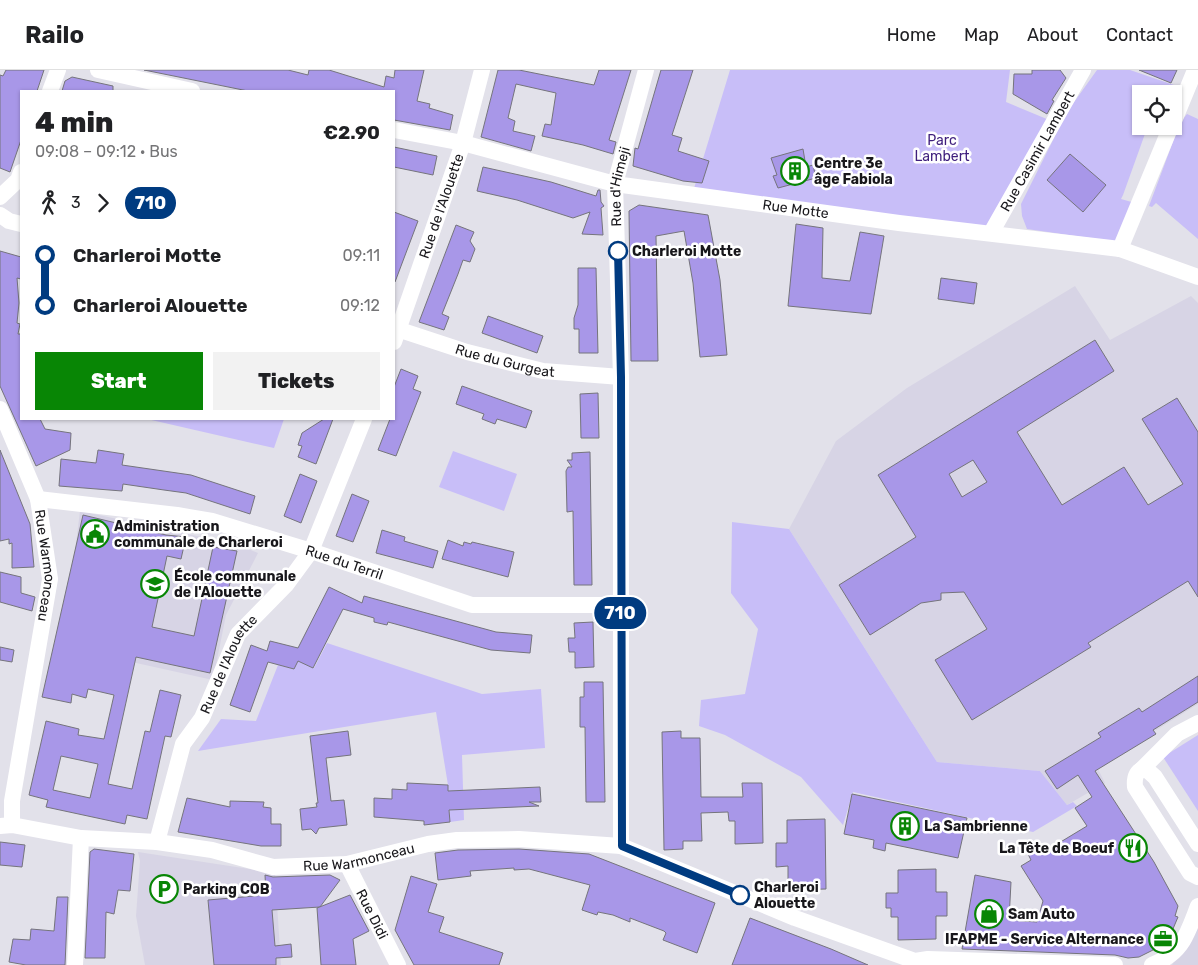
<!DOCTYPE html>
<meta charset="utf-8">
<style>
:root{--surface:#fff;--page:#f2f2f2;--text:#202124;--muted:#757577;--line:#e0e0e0;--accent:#088605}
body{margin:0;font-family:Rubik,sans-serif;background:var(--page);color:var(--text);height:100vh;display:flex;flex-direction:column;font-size:19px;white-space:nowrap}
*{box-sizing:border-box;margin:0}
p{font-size:16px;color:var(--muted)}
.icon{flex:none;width:28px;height:28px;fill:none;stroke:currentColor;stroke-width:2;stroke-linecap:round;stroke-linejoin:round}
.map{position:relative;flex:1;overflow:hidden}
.side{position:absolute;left:20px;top:20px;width:375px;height:330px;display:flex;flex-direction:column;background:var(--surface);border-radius:0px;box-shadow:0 1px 4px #0004}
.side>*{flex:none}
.badge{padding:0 10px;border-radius:16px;font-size:18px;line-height:32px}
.controls{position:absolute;left:1132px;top:15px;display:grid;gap:10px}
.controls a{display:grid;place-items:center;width:50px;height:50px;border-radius:0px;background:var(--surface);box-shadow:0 1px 4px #0004;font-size:25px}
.map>.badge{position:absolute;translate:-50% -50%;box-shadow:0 0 0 2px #fff}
.legs{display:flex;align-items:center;gap:8px;height:55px;padding:0 15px;font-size:16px}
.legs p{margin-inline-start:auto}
.headline{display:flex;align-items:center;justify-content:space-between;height:85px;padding:0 15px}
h1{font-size:28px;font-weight:800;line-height:38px}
.primary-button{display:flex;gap:10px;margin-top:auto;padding:10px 15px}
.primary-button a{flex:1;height:58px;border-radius:0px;background:var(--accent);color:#fff;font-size:20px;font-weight:800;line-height:58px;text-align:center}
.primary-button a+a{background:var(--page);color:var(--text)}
ul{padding:0 15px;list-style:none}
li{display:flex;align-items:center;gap:18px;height:50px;font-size:19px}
li i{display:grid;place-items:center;width:8px;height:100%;margin:0 6px;background:currentColor}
li i::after{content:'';width:12px;height:12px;margin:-6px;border:4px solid;border-radius:50%;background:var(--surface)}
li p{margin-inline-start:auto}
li:first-child i{background:linear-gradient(#0000 50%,currentColor 0)}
li:last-child i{background:linear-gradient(currentColor 50%,#0000 0)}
header{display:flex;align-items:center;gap:30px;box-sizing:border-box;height:70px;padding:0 25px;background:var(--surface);border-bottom:1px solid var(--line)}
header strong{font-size:24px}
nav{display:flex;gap:28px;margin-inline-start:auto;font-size:18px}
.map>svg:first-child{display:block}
</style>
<header>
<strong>Railo</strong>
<nav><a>Home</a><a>Map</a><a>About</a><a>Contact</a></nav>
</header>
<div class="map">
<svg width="1198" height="895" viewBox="0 0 1198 895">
<rect width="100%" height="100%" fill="#e2e1ea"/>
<g fill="#d7d4e5">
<path d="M1075 216 1110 270 1191 226 1198 233V634L1097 697 1105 713 1067 735 1040 701 937 692 789 459 836 371 907 318Z"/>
<path d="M80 441 239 475 258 483 226 545 213 610 55 575 75 481Z"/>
<path d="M138 782 275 803 281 895H145L136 846 140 791Z"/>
<path d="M1198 857V895H1172L1191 867Z"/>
</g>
<g fill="#c8bef8">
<path d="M730 0H1010L1006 32 1054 52 991 163 692 125Z"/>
<path d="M1097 0H1130L1174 15 1188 16 1174 41V24H1141V56H1159L1146 61 1123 125 1121 129 1135 133 1118 172 1027 159 1022 146 1021 134 1067 42Z"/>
<path d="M1187 44 1198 49V169L1156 133 1152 137 1149 136 1180 53Z"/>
<path d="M147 349H284L274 378Z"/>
<path d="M453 381 517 404 504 441 439 417Z"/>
<path d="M732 452 789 459 937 692 1040 701 1067 735 1073 732 1077 736 1033 762 853 722 843 755 801 707 725 665 699 656 701 630 745 624 758 559 731 523Z"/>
<path d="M327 573 482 624 541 619 545 678 462 685 464 750 450 752 448 715 436 642 198 681 221 649 256 651 278 595 294 599 298 591 314 598Z"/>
<path d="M1198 665V741L1163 687Z"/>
</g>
<g fill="#a897e8" stroke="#75747c" fill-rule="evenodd">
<path d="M6 0H44L37 21H21V70L10 102 0 98V5L3 6Z"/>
<path d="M144 0H288L308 5 309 0H329L384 17 386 6 394 8 395 0H424L417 31 430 34 429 38 453 45 450 60 394 50V21H248Z"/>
<path d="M498 0H519L594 15 599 0H631L609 70 616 72 613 84 583 75 542 66 545 54 551 55 556 23 516 14 508 48 515 51 513 61 535 66 531 81 481 67Z"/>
<path d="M661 0H693L672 65 682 68 678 81 709 91 702 113 683 111 633 96 635 78 638 79Z"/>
<path d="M1032 0H1060L1066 8 1052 30 1054 31 1047 44 1013 24 1014 4H1032Z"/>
<path d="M1139 0H1177L1171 13Z"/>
<path d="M72 7 113 16V21H62L65 11Z"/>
<path d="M394 77 437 86 433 105 394 97Z"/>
<path d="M803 79 806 97 813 95 816 108 778 118 773 106 777 105 771 88Z"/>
<path d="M1070 84 1106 115 1083 142 1047 110Z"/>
<path d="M483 97 551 112 596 126 598 120H600L601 132 604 136 601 138 603 165 582 164 590 142 573 148 517 130 477 121Z"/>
<path d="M639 135 708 145 720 210 727 285 700 287 693 213 684 161 656 166 658 291H631L629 141Z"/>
<path d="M394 142 418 151 395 212 394 211Z"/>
<path d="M796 154 823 158 822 208 850 211 860 162 884 166 871 244 788 236Z"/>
<path d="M456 155 474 162 470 171 475 179 470 192 463 190 458 204 442 244 449 247 444 260 419 252Z"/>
<path d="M0 181 21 187V209L17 208 19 233 17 253 20 254 18 264H21V349H40L45 359 71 363 70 380 36 396 0 316Z"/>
<path d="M578 198H596L598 283H579V259H574V248L578 235Z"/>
<path d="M941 208 977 213 974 234 938 229Z"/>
<path d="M488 246 543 266 537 283 482 263Z"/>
<path d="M1095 270 1114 301 1017 362 1062 435 1124 397 1148 435 1183 414 1142 349 1177 328 1198 362V527L1188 511 1088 573 1091 577 972 650 935 590 987 559 964 522 941 523V530L921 533 870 565 839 515 916 467 878 405ZM973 390 987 412 962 427 949 404Z"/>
<path d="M401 299 418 306 413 319 421 322 396 386 378 380 390 349H394V317Z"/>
<path d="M462 316 532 341 526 358 497 349 495 354 482 349 484 344 456 334Z"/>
<path d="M598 323 599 368H581L580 324Z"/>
<path d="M324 349H333L316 394 298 387 302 376 298 375 302 363Z"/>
<path d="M0 380 30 454 34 497 12 498V473L9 474V469L0 471Z"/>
<path d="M98 380 124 384 122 395 191 405 255 426 250 444 186 423 164 420 123 414 122 421 59 416 61 389 96 393Z"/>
<path d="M590 382 592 515H574L573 441 567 442 566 401 568 397H572L567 390H572V383Z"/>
<path d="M300 404 317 411 301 453 284 446Z"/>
<path d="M352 424 369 431 353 472 336 466Z"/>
<path d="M83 445 166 465 186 467 181 489 167 486 152 557 194 566 213 477 237 481 210 603 136 587 108 714 132 719 145 661 150 662 160 620 181 625 171 667 165 666 147 749 127 745 125 754 46 737 48 730 29 725 46 651 79 659 78 665 104 669 114 625 88 619 86 628 72 624 71 633 42 627ZM61 686 98 694 90 728 53 720Z"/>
<path d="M382 460 405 467 404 471 438 481 433 498 376 483Z"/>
<path d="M448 470 463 476 464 472 471 474 472 472 514 482 508 507 442 489Z"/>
<path d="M0 502 21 507V523L35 527 32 541 0 532Z"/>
<path d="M329 517 362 533 364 526 496 562 532 565 530 583 491 580 388 552 387 555 374 552V548L343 539 313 598 298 591 294 599 268 592 250 642 230 635 251 575 267 581 270 571 298 578Z"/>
<path d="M593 552 594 597 575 598V582H569L568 568H575L574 553Z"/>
<path d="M0 577 14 580 12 592 0 590Z"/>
<path d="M1198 606V632L1153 660 1156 664 1095 701 1154 792 1178 836 1175 846 1178 847 1167 873 1139 887 1128 888 1115 885 962 879 975 805 1011 812 1009 850 1037 852 1043 831 1021 796 1031 790 1027 782 1039 775 1044 782 1087 756 1075 738 1092 727 1078 705 1057 719 1045 701 1101 667 1098 663 1139 638 1142 642Z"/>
<path d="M584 612H603L605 732H586L585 657H580V627H584Z"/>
<path d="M348 661 351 685 326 688 331 731 344 730 347 755 319 758 316 764 311 759 302 760 300 739 317 737 316 733H318L310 666Z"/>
<path d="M681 661V668H700L701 727H743L742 713H762L763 773 735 774V751H729L728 742 701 743 702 771H683V779L664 780 662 662Z"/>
<path d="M407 713 448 715V721L540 717 541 732H529L539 736 449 740 450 752 424 755V751L374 747V728L392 729V719L407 720Z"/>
<path d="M852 724 967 748 958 788 886 773 885 781 873 778 874 770 844 764Z"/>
<path d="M187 728 230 737V731L264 732 263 737 271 738V754H281V776H261L178 762Z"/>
<path d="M825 749 826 819 788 820V796L776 797V773H787V750Z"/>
<path d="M0 772 25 775 22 797 0 795Z"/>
<path d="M94 779 134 784 130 821 118 820 114 844 106 842 105 888H85L90 782Z"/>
<path d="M519 779 589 784 715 833 697 883 663 870 666 863 664 861 630 848V852L613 845 598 842 597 845 582 840 590 815 529 799 514 800V798L470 801 471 806 438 810 435 783 458 780Z"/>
<path d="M936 799V822H947V846H936V869L898 870V847H891V838H886V823H898V800Z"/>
<path d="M265 805 273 807 330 805 340 810 320 837 272 840 275 876 291 874 292 887 276 888V895H214L208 830 266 825Z"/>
<path d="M411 806 437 814 428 842 444 847 439 862 503 883 499 895H414L395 860Z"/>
<path d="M350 825 369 861 353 869 356 895H321L317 838Z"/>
<path d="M57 827H68L65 895H26L9 892 13 869 30 870 31 859 54 861Z"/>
<path d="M750 848 831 879 868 895H732Z"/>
</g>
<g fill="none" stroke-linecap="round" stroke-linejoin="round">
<g stroke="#fff" stroke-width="16">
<path d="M98 0 192 21"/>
<path d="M50 21 58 0"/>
<path d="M1174 51 1195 0"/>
<path id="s1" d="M394 60 463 73 615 114 899 153 1120 179 1198 207"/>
<path d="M0 127 18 110 21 102"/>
<path d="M0 145 9 151 21 154"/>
<path id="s2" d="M991 163 1083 0"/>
<path d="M1120 179 1171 56"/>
<path id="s3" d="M394 258 467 282 543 301 621 307"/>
<path id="s4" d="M394 272 463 73 482 0"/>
<path id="s5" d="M0 339 38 429 50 509 12 731V755"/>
<path id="s6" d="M38 429 177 445 212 451 311 481 472 535H620"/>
<path d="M1141 700 1177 664 1198 653"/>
<path id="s7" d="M0 756 12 755 81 768 157 772 212 780 273 797 347 794 428 774 457 770 519 769 621 776 795 848 915 891 928 889 1115 895"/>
<path id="s8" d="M157 772 183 674 202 648 238 564 286 515 311 481 364 349"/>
<path d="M1198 774 1155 707 1145 698C1136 701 1134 707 1135 717L1190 803 1198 807"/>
<path id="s9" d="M621 776V307L615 114 646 0"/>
<path id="s10" d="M347 794 398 895"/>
<path d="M75 895 81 768"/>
<path d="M1152 895C1183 883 1187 864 1198 836"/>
</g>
</g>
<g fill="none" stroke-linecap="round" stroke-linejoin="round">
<defs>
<path id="line-1" d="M618 181 621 307 622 776 740 825"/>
</defs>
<use href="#line-1" stroke="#fff" stroke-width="11"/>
<use href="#line-1" stroke="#003b80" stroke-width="8"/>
</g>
<defs>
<symbol id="building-ring" viewBox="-11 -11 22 22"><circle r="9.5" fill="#fff" stroke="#088605" stroke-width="1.5"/><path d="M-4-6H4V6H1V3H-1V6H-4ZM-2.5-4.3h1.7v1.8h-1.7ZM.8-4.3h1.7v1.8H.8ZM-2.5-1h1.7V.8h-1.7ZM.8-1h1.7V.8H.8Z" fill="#088605"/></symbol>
<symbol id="civic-ring" viewBox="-11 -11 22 22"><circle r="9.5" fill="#fff" stroke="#088605" stroke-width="1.5"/><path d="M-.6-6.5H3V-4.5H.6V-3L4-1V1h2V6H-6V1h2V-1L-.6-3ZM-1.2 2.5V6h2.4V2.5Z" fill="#088605"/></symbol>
<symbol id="school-ring" viewBox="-11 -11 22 22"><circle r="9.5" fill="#fff" stroke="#088605" stroke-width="1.5"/><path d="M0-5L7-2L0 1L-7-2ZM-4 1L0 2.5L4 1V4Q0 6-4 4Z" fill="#088605"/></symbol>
<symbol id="restaurant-ring" viewBox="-11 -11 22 22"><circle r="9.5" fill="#fff" stroke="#088605" stroke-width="1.5"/><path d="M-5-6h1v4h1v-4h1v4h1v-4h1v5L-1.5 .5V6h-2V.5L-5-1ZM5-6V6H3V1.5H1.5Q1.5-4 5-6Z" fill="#088605"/></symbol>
<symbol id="parking-ring" viewBox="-11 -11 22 22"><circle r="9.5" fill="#fff" stroke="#088605" stroke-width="1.5"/><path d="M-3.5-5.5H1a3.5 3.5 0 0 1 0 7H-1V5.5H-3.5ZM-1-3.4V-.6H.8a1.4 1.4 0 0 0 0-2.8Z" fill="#088605"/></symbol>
<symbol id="shop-ring" viewBox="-11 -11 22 22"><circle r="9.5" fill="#fff" stroke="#088605" stroke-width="1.5"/><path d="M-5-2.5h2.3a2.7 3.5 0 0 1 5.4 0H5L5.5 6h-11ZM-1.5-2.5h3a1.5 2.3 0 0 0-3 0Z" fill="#088605"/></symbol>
<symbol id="office-ring" viewBox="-11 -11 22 22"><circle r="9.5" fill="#fff" stroke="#088605" stroke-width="1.5"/><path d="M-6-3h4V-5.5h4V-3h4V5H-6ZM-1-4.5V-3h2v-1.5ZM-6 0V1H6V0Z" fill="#088605"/></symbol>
</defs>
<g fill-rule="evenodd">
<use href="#building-ring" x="779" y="85" width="32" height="32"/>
<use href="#civic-ring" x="79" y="448" width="32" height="32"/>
<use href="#school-ring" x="139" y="498" width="32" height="32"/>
<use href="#building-ring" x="889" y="740" width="32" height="32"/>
<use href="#restaurant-ring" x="1117" y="762" width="32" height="32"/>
<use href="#parking-ring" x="148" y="803" width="32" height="32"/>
<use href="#shop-ring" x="973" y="828" width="32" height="32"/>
<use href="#office-ring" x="1147" y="853" width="32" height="32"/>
</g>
<g fill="#fff" stroke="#003b80" stroke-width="2.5">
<circle cx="618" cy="181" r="9"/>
<circle cx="740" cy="825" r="9"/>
</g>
<g text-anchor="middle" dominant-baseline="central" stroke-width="5" stroke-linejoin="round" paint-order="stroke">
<g font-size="14" fill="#3e1e7c" stroke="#fff">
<text x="942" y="70">Parc<tspan x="942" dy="16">Lambert</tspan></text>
</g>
<g font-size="14" fill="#18171b" stroke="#fff">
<text stroke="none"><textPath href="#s2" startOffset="94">Rue Casimir Lambert</textPath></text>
<text stroke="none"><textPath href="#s9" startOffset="660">Rue d'Himeji</textPath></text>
<text stroke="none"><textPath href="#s4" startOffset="144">Rue de l'Alouette</textPath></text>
<text stroke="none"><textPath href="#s1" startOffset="410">Rue Motte</textPath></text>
<text stroke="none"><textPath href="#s3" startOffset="116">Rue du Gurgeat</textPath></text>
<text stroke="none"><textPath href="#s6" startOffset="314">Rue du Terril</textPath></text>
<text stroke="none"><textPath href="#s5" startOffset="165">Rue Warmonceau</textPath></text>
<text stroke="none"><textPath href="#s8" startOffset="194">Rue de l'Alouette</textPath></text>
<text stroke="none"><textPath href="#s7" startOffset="364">Rue Warmonceau</textPath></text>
<text stroke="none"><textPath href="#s10" startOffset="56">Rue Didi</textPath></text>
</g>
<g font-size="14" font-weight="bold" fill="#18171b" stroke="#fff" text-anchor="start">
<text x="814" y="93">Centre 3e<tspan x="814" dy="16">âge Fabiola</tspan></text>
<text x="114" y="456">Administration<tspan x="114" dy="16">communale de Charleroi</tspan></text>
<text x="174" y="506">École communale<tspan x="174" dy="16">de l'Alouette</tspan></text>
<text x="924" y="756">La Sambrienne</text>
<text x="1114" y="778" text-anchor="end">La Tête de Boeuf</text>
<text x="183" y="819">Parking COB</text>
<text x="1008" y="844">Sam Auto</text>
<text x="1144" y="869" text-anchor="end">IFAPME - Service Alternance</text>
</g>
<g font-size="14" font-weight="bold" fill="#18171b" stroke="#fff" text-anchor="start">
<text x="632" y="181">Charleroi Motte</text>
<text x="754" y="817">Charleroi<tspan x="754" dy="16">Alouette</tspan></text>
</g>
</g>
</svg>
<div class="controls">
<a><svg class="icon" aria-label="locate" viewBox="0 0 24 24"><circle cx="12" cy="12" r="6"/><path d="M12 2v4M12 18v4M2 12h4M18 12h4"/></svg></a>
</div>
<b class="badge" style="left:620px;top:543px;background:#003b80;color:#fff">710</b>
<section class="side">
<div class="headline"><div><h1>4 min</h1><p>09:08 – 09:12 · Bus</p></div><b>€2.90</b></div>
<div class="legs"><svg class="icon" aria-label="walk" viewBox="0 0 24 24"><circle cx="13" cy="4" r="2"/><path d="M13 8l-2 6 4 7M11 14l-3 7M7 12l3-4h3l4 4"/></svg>3<svg class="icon" aria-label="forward" viewBox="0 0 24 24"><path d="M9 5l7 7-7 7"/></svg><b class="badge" style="background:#003b80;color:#fff">710</b></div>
<ul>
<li><i style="color:#003b80"></i><b>Charleroi Motte</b><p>09:11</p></li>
<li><i style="color:#003b80"></i><b>Charleroi Alouette</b><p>09:12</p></li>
</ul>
<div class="primary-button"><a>Start</a><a>Tickets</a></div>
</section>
</div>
